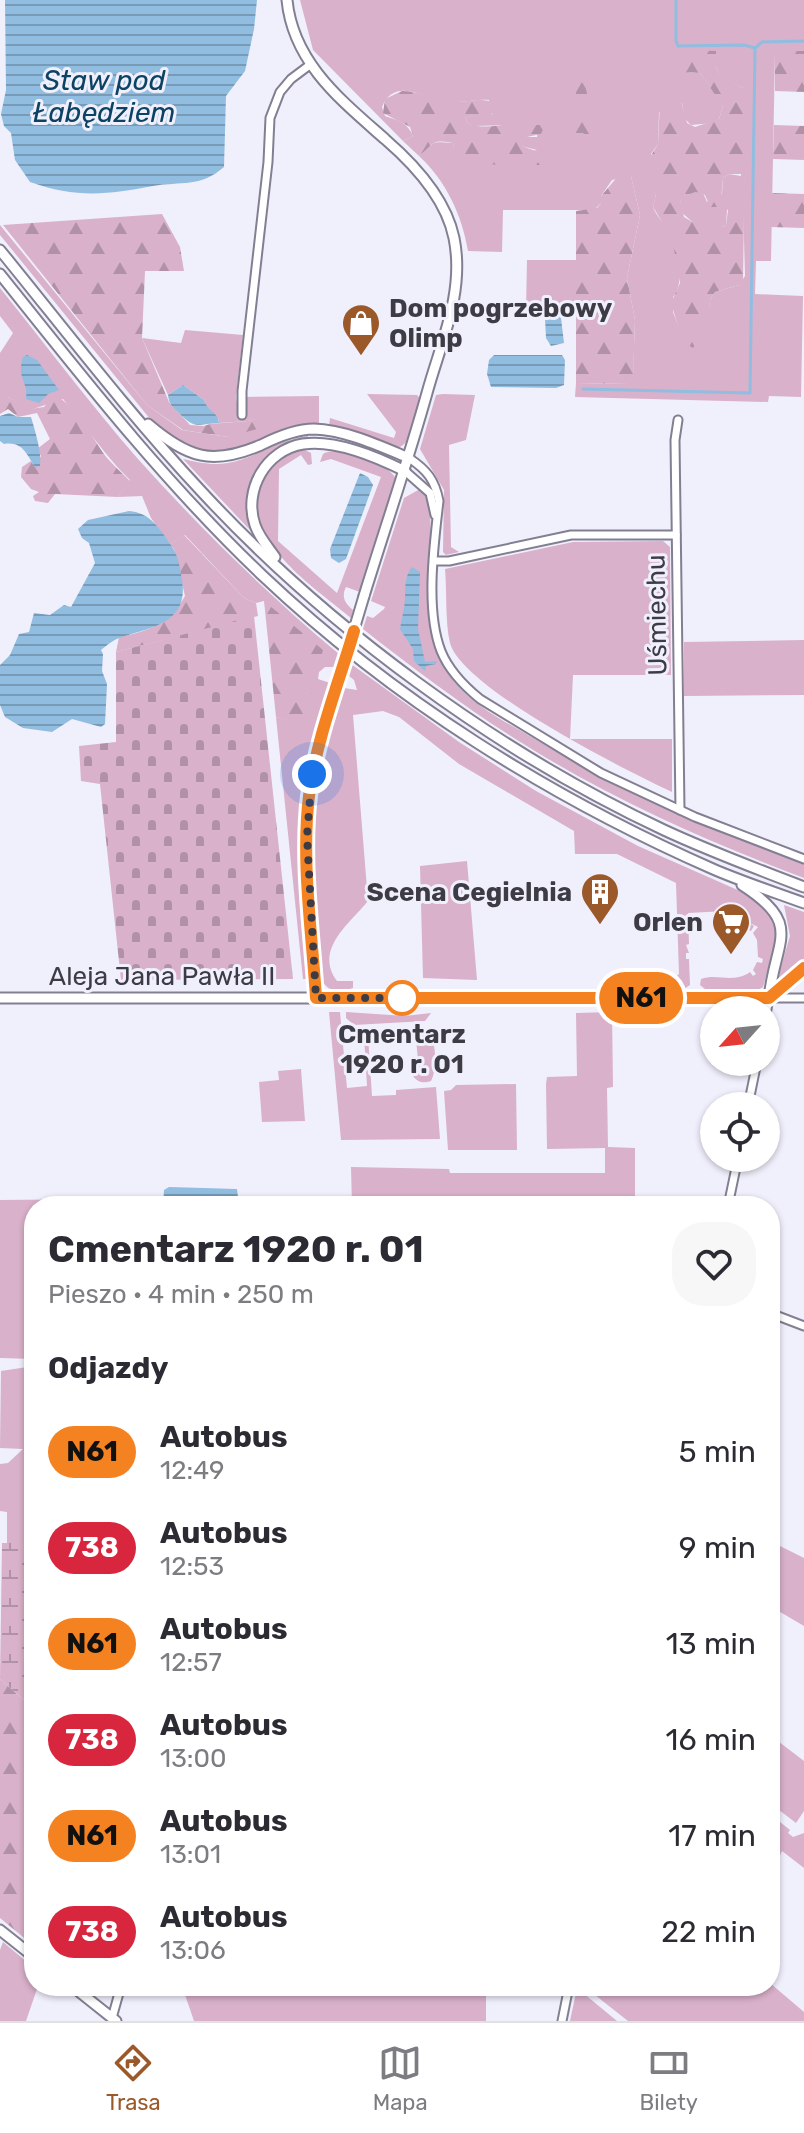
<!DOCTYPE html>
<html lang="pl">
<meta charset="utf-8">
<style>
:root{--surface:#fff;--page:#f7f7f7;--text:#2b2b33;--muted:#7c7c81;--line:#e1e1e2;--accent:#9b5828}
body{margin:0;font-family:Rubik,sans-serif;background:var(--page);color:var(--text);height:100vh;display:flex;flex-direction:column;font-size:30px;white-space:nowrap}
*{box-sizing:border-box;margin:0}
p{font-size:26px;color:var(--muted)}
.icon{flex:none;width:44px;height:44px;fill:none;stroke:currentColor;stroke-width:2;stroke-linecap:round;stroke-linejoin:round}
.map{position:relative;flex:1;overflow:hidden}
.side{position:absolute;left:24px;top:1196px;width:756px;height:800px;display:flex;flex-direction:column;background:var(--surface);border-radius:32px;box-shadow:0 2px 6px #0004}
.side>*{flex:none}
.badge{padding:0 16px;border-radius:26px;font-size:28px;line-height:52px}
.needle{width:52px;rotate:243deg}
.controls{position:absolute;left:700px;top:996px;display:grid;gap:16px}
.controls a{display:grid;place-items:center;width:80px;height:80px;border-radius:50%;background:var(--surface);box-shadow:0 2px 6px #0004;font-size:40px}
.you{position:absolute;width:40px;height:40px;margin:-20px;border:6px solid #fff;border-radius:50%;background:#1a73e8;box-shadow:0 0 0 12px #1a73e833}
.map>.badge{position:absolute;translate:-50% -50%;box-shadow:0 0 0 4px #fff}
h2{padding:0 24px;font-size:30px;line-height:72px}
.round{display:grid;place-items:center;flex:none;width:84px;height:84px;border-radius:32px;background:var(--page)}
.summary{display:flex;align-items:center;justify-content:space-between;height:136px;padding:0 24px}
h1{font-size:38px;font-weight:700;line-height:60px}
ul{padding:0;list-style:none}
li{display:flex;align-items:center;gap:24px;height:96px;padding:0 24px}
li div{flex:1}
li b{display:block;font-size:30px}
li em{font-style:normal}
li .badge{min-width:88px;font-weight:700;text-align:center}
.dock{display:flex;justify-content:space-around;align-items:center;height:112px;border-top:2px solid var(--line);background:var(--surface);font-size:22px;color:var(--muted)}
.dock a{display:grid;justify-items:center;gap:4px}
.dock .active{color:var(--accent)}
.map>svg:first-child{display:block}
</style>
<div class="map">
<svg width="804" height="2021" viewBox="0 0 804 2021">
<defs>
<pattern id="forest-firs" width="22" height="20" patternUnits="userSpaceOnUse" patternTransform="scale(2)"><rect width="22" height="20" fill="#d9b1ca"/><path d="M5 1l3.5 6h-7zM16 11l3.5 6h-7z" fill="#b191a6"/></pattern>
<pattern id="wetland-marsh" width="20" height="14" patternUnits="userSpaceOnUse" patternTransform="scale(2)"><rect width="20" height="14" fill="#d9b1ca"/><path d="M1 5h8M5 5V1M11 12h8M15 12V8" fill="none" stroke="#b191a6"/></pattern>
<pattern id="cemetery-stones" width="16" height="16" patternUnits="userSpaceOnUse" patternTransform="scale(2)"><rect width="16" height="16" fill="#d9b1ca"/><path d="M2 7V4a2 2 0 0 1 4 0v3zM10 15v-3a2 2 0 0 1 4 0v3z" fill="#b191a6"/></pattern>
<pattern id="water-rules" width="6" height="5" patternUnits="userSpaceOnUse" patternTransform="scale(2)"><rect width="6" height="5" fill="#90bde0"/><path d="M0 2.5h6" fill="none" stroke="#779bb7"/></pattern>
</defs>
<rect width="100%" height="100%" fill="#f0effc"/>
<g fill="#d9b1ca" fill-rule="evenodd">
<path d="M300 0H804V51L775 52 771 261H756L755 294 803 296 801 397 769 396 768 402 575 397 576 383 628 384 633 375 635 320 627 278 640 215 631 176 612 180 601 196V203L594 210H503L502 252 468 251C462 215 446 181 419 156 438 142 426 141 453 143L456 164 537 150 521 146 522 137H537L538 124 474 126 468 123 465 117 493 114 489 100C476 99 463 103 450 102 429 101 395 74 382 107L385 116C399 121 407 122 413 136L403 141 313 50ZM716 66 719 76 743 88 741 176 729 174 723 178 722 194 707 202 703 193 696 192 683 196 680 201 681 212 696 225 723 227 726 225 727 210 743 204 745 276 739 285 715 292 710 300 707 323 678 325 673 312V297C686 283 677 244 668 229 663 221 656 216 653 207L656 194 651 154 658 144 659 112 682 103 685 119 691 125 713 123 719 119 723 106 721 102 700 73H688Z"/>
<path d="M0 225 147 405 182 430 228 437 264 417 248 421 219 423V420L206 407 204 400 183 385 168 395 142 338 181 343 185 330 243 335 236 397 239 416 244 397 319 396V425L234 453 192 452 155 425 0 235Z"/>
<path d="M527 260H576V311L526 309Z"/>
<path d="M0 288C46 345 90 404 138 459 201 529 267 594 339 654L335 667H325L319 672 318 679 330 683 308 769 303 817 309 979H303L276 717 303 723 264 601 256 603 244 598 185 535 170 544 151 518 142 496 118 497 130 480C104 455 86 426 63 399L30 410 8 397H0V353L13 333 0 316Z"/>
<path d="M367 394 417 395 422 400C417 417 414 441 398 448L329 426 330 418 394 438 396 432Z"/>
<path d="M443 394 475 395 466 440 449 445 451 547 459 552 446 555 443 552 444 490 420 449 436 395Z"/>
<path d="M308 436V440C258 452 241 480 250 530L183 459C196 462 212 466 228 463 256 458 279 439 308 436Z"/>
<path d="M303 449 311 453 312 464 308 465 301 455 279 469 278 541 337 593 381 477 331 459 320 462 323 454C336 444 387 463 395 477L394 489 360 592 346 587C341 597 345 603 353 610L351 618C315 588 237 537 261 483 269 465 285 454 303 449Z"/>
<path d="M420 489 427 496 430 509C433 559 420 612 441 660 457 698 499 718 533 738 619 789 709 829 804 864V878C706 841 611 799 522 743 467 709 414 669 363 629L367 616 373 618 384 609 385 607 371 601 404 498Z"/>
<path d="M663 541 670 547 671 675H573L570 739H672V792C627 771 462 688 450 643 445 622 447 591 445 569L573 542Z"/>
<path d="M804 640V695L684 696V642Z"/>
<path d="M351 664 459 742 536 791 638 846 758 899 780 925 763 987 753 993 737 989H705L700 985 701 979C718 973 733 984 750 972L753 976 756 974 753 970 757 962 762 963 763 959 758 957 757 940 753 933 758 927 744 920 754 926 751 931 738 926 737 918H727L726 911 688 913 689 944 686 945 689 953H686V959H689L690 985 684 989 634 990 631 982 671 981 679 974 676 883 617 854H575L574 831 459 764 399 717 383 711 353 715 368 901C348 925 314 950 337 981H353V988C341 992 325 993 322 978 317 914 309 846 319 782 323 750 334 719 344 688L357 690 354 680 348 675Z"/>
<path d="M467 861 477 980 423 978 420 866Z"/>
<path d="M784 905 804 912V961L778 986 776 983 790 936Z"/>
<path d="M329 1012H340L347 1088 367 1086 364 1036H368L372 1096 396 1095V1090L436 1087 440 1139 341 1140Z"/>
<path d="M346 1012 405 1016 431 1013 425 1021 354 1025 346 1018Z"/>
<path d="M612 1012 613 1087 607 1088 608 1147 635 1148V1206H511L512 1197H496L491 1206H352L351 1167 449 1169 450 1173H605V1148L547 1149 546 1084 547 1077 577 1076 576 1013Z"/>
<path d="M427 1028C436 1038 438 1069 431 1081 423 1084 416 1082 412 1074L419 1071 416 1039H409L416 1029Z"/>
<path d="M301 1069 305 1121 262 1122 259 1082 279 1080 278 1071Z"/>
<path d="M516 1084 517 1150H448L444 1091 451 1090 456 1085Z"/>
<path d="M110 1199V1206H34V1359L0 1358V1200Z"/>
<path d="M34 1366V1543H7V1512L0 1511V1464L8 1463 23 1449 0 1448 1 1371Z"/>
<path d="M770 1541 804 1558V1626L770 1606Z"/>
<path d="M770 1735 804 1761V1811L796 1823 770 1803Z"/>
<path d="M770 1814 790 1830 788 1833 793 1837 804 1833V1868L782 1851 770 1877Z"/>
<path d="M3 1942 34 1968V1986H38L26 2021H0V1950Z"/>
<path d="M770 1983 804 2012V2021H628L595 1995 602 1986H770Z"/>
<path d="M182 1986H486V2021H194Z"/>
<path d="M577 1988 617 2021H570Z"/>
</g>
<g fill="url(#forest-firs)">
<path d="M679 50 716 51V66L719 75 743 88 746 95 745 174H729L723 178 721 200 717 207H710L705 195 696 192 684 196 680 201 684 217 696 224 710 222 723 227 726 225 729 203 738 200 743 204 744 212 743 282 739 285 715 292 710 300 708 323 693 348 683 342 671 303 680 283 672 238 653 207 656 194 647 174V162L658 144 660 102C667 96 672 97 681 101L687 123 695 127 719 119 723 106 700 73 681 72 678 67Z"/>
<path d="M775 51H804V92L775 91Z"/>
<path d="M576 79 585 84 591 112 608 126V135L593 141 583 133H576Z"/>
<path d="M402 91C419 91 431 98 447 101 465 105 481 94 498 105L499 109 489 116 465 117 468 123C491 134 521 115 544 127L541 134 522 138V146L541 153 540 165 455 164 453 143C428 139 437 143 419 156L403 141 413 136 410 127 383 113 385 99Z"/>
<path d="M774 125 804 126V160L773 159Z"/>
<path d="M619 175 631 176 640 215 627 278 635 320 633 379 629 384 576 383V211L597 208 601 203V196Z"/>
<path d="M772 193 804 194V228L771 227Z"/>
<path d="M162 214 180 247 184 271H145L142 338 169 402 190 425 204 426 210 424 248 421 265 416 268 426 228 437 183 430 147 405 3 225Z"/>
<path d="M54 395C79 407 91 437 107 458 114 466 122 473 130 481L118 497 55 494 48 503 35 501 33 496 39 492 31 489 21 477 22 467 31 461 35 467 41 456 37 449 50 439 37 413 18 417 8 409 0 414V397H8L30 409 44 407Z"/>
<path d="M184 535 244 598 256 603 258 616 116 652 119 637C149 631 169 624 185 596L174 549 170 544Z"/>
<path d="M264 601 323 650 303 724 276 717Z"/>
<path d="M0 1679 34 1709V1946L0 1918Z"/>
</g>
<path fill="url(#wetland-marsh)" d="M2 1543H34V1709L0 1679Z"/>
<path fill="url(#cemetery-stones)" d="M254 616 293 979 121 980 100 784 81 781 79 746 116 742V652Z"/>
<g fill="url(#water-rules)">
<path d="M5 0H257L254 29 245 71 226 96 224 167C200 188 181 181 153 186 107 195 75 198 30 182L15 160 11 133 4 126 1 114 6 90Z"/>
<path d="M555 314 561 318 564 343 551 346 546 338 545 318 546 315Z"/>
<path d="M27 355 37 360 59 390 48 394 39 403 26 399C29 382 16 379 23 357Z"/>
<path d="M494 355H562L565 360 564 385 556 388 491 387 487 374 489 360Z"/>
<path d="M183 385 204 400C207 411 219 413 219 423 197 424 195 430 178 412 172 406 169 404 168 395Z"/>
<path d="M9 413 18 417H31C35 431 42 452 40 466L35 467C26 453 22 441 4 444L0 441V416Z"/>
<path d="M360 473 368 477 373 485 346 559 339 563 331 558 330 549Z"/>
<path d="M129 511C151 513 159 528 171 545 178 555 180 567 182 580 189 623 152 627 122 637 114 639 107 645 101 650L103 654 102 671 107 684 105 724 101 727 72 719 52 732 23 728 5 717 0 705V665L10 655 19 634 29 632 34 613 50 615 64 605 71 607 95 563 89 543 82 538 78 529 88 520Z"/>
<path d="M412 567 420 572 418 629 425 662 437 661 436 664 426 666 425 671 414 661 413 649 400 629C401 622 403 615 404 608 407 593 402 580 412 567Z"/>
<path d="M169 1187 237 1189 239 1205 163 1206 164 1190Z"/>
</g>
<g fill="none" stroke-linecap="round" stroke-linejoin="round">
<g stroke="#90bde0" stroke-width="3">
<path d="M676 0V41L678 46 744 45 755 48 762 42 804 41"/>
<path d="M583 389 750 393 755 48"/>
</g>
<defs>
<g id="street">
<path d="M242 415V391L268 162 270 118 280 92 291 79 311 64"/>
<path d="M678 420 675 440 680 810"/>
<path d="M409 458C427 470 435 480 439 501 434 544 425 610 441 651 449 671 464 686 480 699L601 773 695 817 804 859"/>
<path d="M405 471 430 493 435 515"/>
<path d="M435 561H449L571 535H676"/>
<path d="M766 1015 769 998H804"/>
<path d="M748 1106 757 1062"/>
<path d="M728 1206 738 1158"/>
<path d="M770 1313 804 1326"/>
<path d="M112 2018 121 1986"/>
<path d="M562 2021 569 1986"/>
</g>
<g id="secondary">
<path d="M287 0C293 63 342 101 386 140 416 166 446 199 454 238 465 292 441 342 427 393 408 461 385 528 364 596"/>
<path d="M0 250C66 331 130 415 202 492 327 627 497 752 664 830 709 851 757 869 804 887"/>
<path d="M0 274C83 378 166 484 263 576 393 699 549 797 713 869 743 882 774 892 804 903"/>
<path d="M148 424C188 458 212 466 261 445 277 437 296 429 314 429 346 430 380 446 409 458"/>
<path d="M275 557C268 547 259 537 255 525 243 490 266 450 303 444 335 439 377 457 405 471"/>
<path d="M742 885C804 925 775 939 769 998"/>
<path d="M0 998H769"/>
<path d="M316 998C312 936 301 856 309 796 314 757 326 721 338 683"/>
<path d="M769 998 804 968"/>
<path d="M0 1930 34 1957"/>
<path d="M72 1986 116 2021"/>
</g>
</defs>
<use href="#street" stroke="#827f92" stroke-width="11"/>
<use href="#secondary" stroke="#827f92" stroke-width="13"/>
<use href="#street" stroke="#fff" stroke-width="7"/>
<use href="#secondary" stroke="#fff" stroke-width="9"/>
<defs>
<path id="secondary-bridge" d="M338 683 364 596"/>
</defs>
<use href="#secondary-bridge" stroke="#827f92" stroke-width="13" stroke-linecap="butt"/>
<use href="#secondary-bridge" stroke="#fff" stroke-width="9"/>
</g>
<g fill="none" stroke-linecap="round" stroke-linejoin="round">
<defs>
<path id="line" d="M354 631C338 685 316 740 309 796 301 861 312 933 316 998H769L804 968"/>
</defs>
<use href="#line" stroke="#fff" stroke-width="18"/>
<use href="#line" stroke="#f58220" stroke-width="12"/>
<path stroke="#3d3c44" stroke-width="8" stroke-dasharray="0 14.4" d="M312 774 307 836 316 998H402"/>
</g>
<defs>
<symbol id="shop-pin" viewBox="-11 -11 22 30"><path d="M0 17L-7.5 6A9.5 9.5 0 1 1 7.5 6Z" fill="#9b5828" stroke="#f0effc"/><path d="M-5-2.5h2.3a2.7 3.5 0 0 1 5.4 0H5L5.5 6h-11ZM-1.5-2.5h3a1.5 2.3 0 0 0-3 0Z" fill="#fff"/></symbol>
<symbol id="building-pin" viewBox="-11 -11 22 30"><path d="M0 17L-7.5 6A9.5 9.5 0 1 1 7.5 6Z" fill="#9b5828" stroke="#f0effc"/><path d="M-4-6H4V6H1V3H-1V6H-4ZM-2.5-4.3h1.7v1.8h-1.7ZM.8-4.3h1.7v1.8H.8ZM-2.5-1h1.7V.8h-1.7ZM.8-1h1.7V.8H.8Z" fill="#fff"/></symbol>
<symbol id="supermarket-pin" viewBox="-11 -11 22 30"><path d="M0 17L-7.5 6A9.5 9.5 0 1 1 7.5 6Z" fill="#9b5828" stroke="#f0effc"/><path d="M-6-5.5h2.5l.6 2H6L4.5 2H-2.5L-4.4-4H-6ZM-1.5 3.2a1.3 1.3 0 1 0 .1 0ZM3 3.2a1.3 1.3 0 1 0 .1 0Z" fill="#fff"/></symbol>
</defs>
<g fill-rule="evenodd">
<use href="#shop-pin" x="339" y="301" width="44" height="60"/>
<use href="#building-pin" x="578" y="870" width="44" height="60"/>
<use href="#supermarket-pin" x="709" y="900" width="44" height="60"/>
</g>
<circle fill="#fff" stroke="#f58220" stroke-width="4" cx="402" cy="998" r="16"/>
<g text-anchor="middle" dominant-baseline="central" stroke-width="6" stroke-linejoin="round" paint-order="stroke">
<g font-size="26" font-weight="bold" fill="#3d3c44" stroke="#f0effc" text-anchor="end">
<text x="389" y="308" text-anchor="start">Dom pogrzebowy<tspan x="389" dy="30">Olimp</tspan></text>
<text x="572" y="892">Scena Cegielnia</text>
<text x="703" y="922">Orlen</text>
</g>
<g font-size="26" fill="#3d3c44" stroke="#f0effc">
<text transform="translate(657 615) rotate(-91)">Uśmiechu</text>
<text x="162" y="976">Aleja Jana Pawła II</text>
</g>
<g font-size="26" font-weight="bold" fill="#3d3c44" stroke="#f0effc">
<text x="402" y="1034">Cmentarz<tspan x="402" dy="30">1920 r. 01</tspan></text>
</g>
<g font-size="28" font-style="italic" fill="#0c4264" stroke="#f0effc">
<text x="104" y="80">Staw pod<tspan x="104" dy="32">Łabędziem</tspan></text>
</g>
</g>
</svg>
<div class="controls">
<a><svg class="needle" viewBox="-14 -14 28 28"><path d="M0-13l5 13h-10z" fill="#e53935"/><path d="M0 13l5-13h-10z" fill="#7c7c81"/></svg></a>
<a><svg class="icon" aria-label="locate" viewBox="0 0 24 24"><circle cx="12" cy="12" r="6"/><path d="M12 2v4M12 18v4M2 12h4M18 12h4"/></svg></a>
</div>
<div class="you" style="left:312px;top:774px"></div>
<b class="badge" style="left:641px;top:998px;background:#f58220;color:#111">N61</b>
<section class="side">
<div class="summary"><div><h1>Cmentarz 1920 r. 01</h1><p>Pieszo · 4 min · 250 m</p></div><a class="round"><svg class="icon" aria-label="heart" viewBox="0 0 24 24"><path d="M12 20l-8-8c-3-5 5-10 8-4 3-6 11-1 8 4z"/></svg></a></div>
<h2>Odjazdy</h2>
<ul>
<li><span class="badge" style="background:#f58220;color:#111">N61</span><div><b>Autobus</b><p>12:49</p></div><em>5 min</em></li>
<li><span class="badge" style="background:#d7263d;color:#fff">738</span><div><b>Autobus</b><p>12:53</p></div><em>9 min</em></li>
<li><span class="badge" style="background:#f58220;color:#111">N61</span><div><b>Autobus</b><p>12:57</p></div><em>13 min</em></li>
<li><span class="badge" style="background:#d7263d;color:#fff">738</span><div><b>Autobus</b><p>13:00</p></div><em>16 min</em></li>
<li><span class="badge" style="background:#f58220;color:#111">N61</span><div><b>Autobus</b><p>13:01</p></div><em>17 min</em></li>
<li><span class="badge" style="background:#d7263d;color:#fff">738</span><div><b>Autobus</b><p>13:06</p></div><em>22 min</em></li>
</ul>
</section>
</div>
<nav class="dock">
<a class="active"><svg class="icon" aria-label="directions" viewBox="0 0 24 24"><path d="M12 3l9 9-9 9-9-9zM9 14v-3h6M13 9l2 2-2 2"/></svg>Trasa</a>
<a><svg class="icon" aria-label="map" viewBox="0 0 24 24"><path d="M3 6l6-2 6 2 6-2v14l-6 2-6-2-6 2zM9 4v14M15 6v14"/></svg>Mapa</a>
<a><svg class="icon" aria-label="tickets" viewBox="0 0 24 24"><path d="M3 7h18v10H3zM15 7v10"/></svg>Bilety</a>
</nav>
